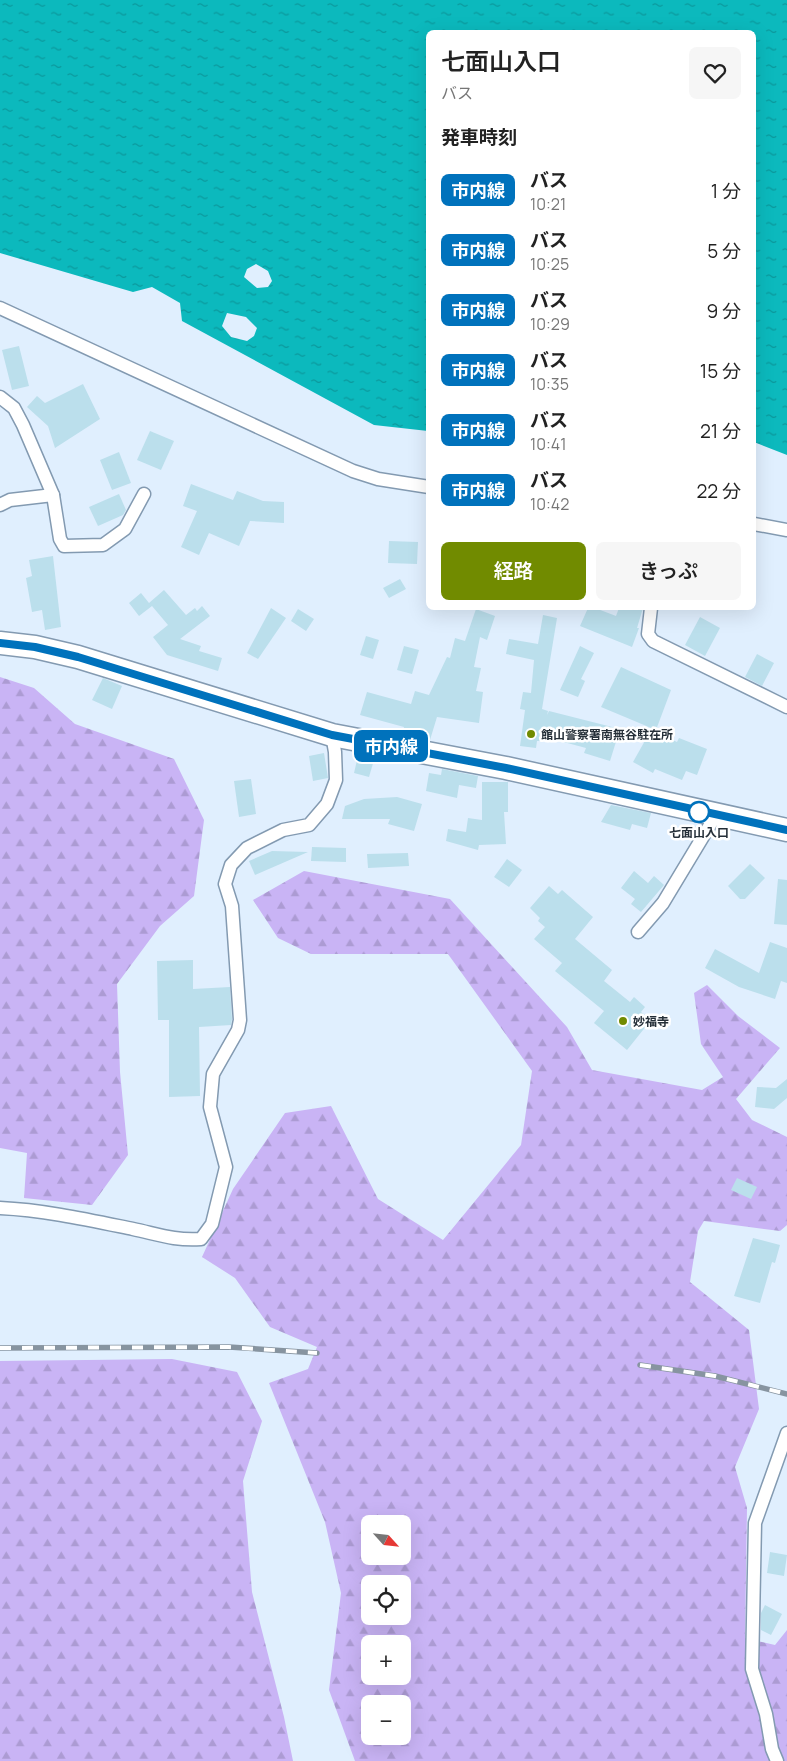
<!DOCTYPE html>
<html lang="ja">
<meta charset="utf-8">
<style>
:root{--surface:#fff;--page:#f6f6f6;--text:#222;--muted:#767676;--accent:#718b00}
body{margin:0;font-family:Manrope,"Noto Sans JP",sans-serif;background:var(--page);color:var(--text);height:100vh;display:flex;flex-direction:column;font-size:19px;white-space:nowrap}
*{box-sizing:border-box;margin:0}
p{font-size:16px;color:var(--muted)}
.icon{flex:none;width:28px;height:28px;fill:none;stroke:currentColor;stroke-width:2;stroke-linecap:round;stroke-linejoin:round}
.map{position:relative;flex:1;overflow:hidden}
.drawer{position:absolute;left:426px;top:30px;width:330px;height:580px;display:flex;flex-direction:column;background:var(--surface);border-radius:8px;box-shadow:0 5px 20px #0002}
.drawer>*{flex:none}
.badge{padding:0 10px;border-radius:8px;font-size:18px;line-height:32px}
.needle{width:32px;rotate:117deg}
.controls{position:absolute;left:361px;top:1515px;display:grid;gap:10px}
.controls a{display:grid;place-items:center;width:50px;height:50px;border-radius:8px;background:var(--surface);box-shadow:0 5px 20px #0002;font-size:25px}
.map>.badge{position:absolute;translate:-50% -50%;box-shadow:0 0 0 2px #fff}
h2{padding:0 15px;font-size:19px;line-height:45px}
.round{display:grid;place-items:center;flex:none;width:52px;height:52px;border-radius:8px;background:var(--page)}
.overview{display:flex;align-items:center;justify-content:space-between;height:85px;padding:0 15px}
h1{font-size:24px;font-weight:600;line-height:38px}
.primary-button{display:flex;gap:10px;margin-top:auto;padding:10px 15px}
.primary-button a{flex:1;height:58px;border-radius:8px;background:var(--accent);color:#fff;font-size:20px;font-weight:600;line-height:58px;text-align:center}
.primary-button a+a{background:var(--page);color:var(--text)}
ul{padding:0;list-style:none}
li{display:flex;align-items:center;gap:15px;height:60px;padding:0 15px}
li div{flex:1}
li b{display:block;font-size:19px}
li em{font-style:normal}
li .badge{min-width:55px;font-weight:700;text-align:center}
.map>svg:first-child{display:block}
</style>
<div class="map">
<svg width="787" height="1761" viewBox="0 0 787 1761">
<defs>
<pattern id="forest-firs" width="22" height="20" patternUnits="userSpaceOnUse" patternTransform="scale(1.25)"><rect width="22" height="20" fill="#c9b4f5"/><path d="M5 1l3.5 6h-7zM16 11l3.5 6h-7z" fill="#ac9bd3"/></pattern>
<pattern id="water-ripples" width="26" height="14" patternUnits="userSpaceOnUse" patternTransform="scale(1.25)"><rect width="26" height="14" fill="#0cb9bd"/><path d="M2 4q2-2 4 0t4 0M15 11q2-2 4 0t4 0" fill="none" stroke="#0c979b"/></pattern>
</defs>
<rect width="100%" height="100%" fill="#e0effe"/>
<g fill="url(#forest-firs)" fill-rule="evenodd">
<path d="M0 677 34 688 75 724 174 759 204 820 194 896 160 926 117 984 120 1072 128 1155 92 1205 24 1198 27 1153 0 1148Z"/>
<path d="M304 871 450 899 567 1027 592 1070 702 1090 723 1077 701 1044 694 993 707 985 738 1016 780 1048 736 1099 752 1120 787 1137V1225L780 1231 704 1221 698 1231 690 1282 749 1330 759 1409 735 1467 747 1508 745 1638 775 1645 787 1630V1761H355L329 1690 341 1593 325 1522 269 1383 308 1369 317 1347 270 1327 235 1278 202 1257 233 1189 285 1113 331 1106 378 1199 443 1240 521 1145 532 1071 448 954H311L278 938 253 900ZM370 1524H402V1556H370ZM370 1584H402V1616H370ZM370 1644H402V1676H370ZM370 1704H402V1736H370Z"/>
<path d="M172 1359 237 1372 262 1421 243 1481 252 1592 284 1717 293 1761H0V1361Z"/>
</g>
<path fill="url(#water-ripples)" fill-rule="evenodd" d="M0 0H787V455L754 442V32H429L428 431 374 425 182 321 180 303 152 287 133 292 0 253ZM256 264 268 271 272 281 268 287 257 288 244 277 247 269ZM227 313 246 317 257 328 254 336 247 341 231 337 222 326Z"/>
<g fill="#bbdfec">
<path d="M19 346 29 386 12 390 2 350Z"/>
<path d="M83 384 100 419 55 448 48 426 27 407 37 396 45 403Z"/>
<path d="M150 431 174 441 161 470 137 460Z"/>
<path d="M119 452 131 483 112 490 100 460Z"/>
<path d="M191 484 233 500 237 491 263 501 284 502V523L250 521 239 546 209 533 199 555 181 547 197 511 183 506Z"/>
<path d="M119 494 126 510 123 515 98 526 89 507Z"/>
<path d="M389 541 418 542 417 564 388 563Z"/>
<path d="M53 556 61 627 45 630 42 610 32 612 26 578 32 576 29 560Z"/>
<path d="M400 579 406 589 389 598 383 588Z"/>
<path d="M164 590 186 615 195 608 197 611 202 606 210 616 180 639 201 646 199 651 222 658 218 671 167 655 153 637 168 625 152 606 139 616 129 603 141 593 149 603Z"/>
<path d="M271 608 286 618 258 659 247 653Z"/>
<path d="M588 608H595L616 616 619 608H643L637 628H639L632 647 580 626Z"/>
<path d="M298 609 314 619 306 631 291 621Z"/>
<path d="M476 609 495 616 487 640 480 637 474 667 481 668 476 691 483 692 479 723 437 717 430 740 403 731 404 727 360 715 367 692 411 704 415 691 429 695 447 657 450 658 455 638 465 641Z"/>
<path d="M543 615 557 618 542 709 548 711 547 715 549 711 620 729 610 761 584 753 586 748 541 736 540 741H537L536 748 520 746 525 710 520 709 523 692 531 693 534 660 506 654 509 639 538 644Z"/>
<path d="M700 617 720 628 705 656 685 645Z"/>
<path d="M366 636 379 640 373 659 360 655Z"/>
<path d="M404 646 419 650 412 674 397 670Z"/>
<path d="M580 646 594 653 581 679 585 681 578 697 560 690Z"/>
<path d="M757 654 774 663 762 686 745 677Z"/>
<path d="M621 667 671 690 656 730 601 707Z"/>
<path d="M103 678 122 686 112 709 92 700Z"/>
<path d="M651 730 677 742 679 738 707 749 697 775 686 771 682 780 655 769 653 773 633 762Z"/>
<path d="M324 753 328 778 313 781 309 756Z"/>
<path d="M358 756 374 760 369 777 354 773Z"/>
<path d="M442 769 478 776 476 788 459 785 457 798 426 791 429 773 441 775Z"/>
<path d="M251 779 256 814 239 817 234 781Z"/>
<path d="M482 782H508V812H504L506 844 479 845 478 850 446 841 448 829 466 832 468 818 482 820Z"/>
<path d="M397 797 422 804 414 831 388 824 390 819H342L345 806 364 799Z"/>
<path d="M611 805 651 813 647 828 632 824 630 830 601 822Z"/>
<path d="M312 847 346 848V862L311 861Z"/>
<path d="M272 851 308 852 255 875 249 861Z"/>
<path d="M408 853 409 866 368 868 367 854Z"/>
<path d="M507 859 522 870 509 887 494 877Z"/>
<path d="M750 864 765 878 745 899H740L728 886Z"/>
<path d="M634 871 648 883 654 876 664 885 641 912 631 904 635 899 621 888Z"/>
<path d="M778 879 787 880V925L774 924Z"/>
<path d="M549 886 558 894 562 890 593 917 575 939 612 970 604 981 630 1002 634 997 645 1007 641 1012 651 1020 627 1050 594 1023 604 1011 555 971 562 963 534 939 545 927 538 921 540 918 530 908Z"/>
<path d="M770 942 787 948V983L781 981 775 999 739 987 705 968 715 949 759 973Z"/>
<path d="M193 960V989L230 987 232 1019 231 1025 199 1027 200 1096 169 1097V1020H158L157 961Z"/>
<path d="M787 1079V1098L774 1109 755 1107 757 1087 776 1088Z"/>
<path d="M737 1178 757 1187 751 1199 731 1190Z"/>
<path d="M753 1238 780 1245 775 1263 772 1262 760 1303 734 1296Z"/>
<path d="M770 1552 787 1555 784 1576 767 1573Z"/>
<path d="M765 1605 782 1614 771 1635 761 1630V1613Z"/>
</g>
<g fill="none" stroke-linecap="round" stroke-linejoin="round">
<defs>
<g id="street">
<path d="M0 308 353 471 378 479 429 487"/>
<path d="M0 397 14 408 23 425 53 495 60 539 64 546 103 545 125 529 144 494"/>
<path d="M0 505 10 500 53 495"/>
<path d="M754 524 787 530"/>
<path d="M651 608 648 634 653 641 787 707"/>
<path d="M638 932 663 903 716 815"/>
<path d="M0 1208C44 1210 89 1220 133 1229 157 1234 175 1241 201 1239L212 1224 226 1167 210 1107 213 1074 238 1030 240 1020 232 906 225 884 231 865 247 848 283 830 309 825 327 804 336 780 335 752 332 735"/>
<path d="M777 1761 772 1749 766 1714 752 1669 755 1523 787 1433"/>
</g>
<path id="highway" d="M0 643 35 647 78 657 332 735 506 768 787 830"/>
</defs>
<use href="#street" stroke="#839ab1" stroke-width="15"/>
<use href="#highway" stroke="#839ab1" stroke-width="25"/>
<use href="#street" stroke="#fff" stroke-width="12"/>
<use href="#highway" stroke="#fff" stroke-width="22"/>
<defs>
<g id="rail">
<path d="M0 1348 229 1347 317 1353"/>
<path d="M640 1365 715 1376 787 1394"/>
</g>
</defs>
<use href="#rail" stroke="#8794a0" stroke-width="5.5"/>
<use href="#rail" stroke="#fff" stroke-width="4" stroke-dasharray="11" stroke-linecap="butt"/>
</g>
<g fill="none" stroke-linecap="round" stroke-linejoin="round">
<defs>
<path id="line" d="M0 643 35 647 78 657 332 735 506 768 787 830"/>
</defs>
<use href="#line" stroke="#fff" stroke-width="11"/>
<use href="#line" stroke="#0072bc" stroke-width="8"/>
</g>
<g fill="#718b00" stroke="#fff" stroke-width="2">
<circle cx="531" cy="734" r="5"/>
<circle cx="623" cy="1021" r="5"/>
</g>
<circle fill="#fff" stroke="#0072bc" stroke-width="2.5" cx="699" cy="812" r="10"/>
<g text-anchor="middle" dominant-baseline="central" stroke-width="5" stroke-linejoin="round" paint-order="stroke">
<g font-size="12" font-weight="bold" fill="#252f38" stroke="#fff" text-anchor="start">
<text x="541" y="734">館山警察署南無谷駐在所</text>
<text x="633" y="1021">妙福寺</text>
</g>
<g font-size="12" font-weight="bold" fill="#252f38" stroke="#fff">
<text x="699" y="832">七面山入口</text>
</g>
</g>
</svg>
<div class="controls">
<a><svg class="needle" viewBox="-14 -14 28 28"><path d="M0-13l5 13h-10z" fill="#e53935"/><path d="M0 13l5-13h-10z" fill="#767676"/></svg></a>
<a><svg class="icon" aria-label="locate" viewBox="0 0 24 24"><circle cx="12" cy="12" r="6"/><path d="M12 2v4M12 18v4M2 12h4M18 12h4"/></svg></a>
<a>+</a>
<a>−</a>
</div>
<b class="badge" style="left:391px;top:746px;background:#0072bc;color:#fff">市内線</b>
<section class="drawer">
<div class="overview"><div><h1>七面山入口</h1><p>バス</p></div><a class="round"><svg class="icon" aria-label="heart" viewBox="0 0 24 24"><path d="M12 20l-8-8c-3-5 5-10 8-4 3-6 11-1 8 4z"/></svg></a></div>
<h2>発車時刻</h2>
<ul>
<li><span class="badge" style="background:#0072bc;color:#fff">市内線</span><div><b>バス</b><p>10:21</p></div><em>1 分</em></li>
<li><span class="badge" style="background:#0072bc;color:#fff">市内線</span><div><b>バス</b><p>10:25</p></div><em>5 分</em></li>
<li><span class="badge" style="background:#0072bc;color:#fff">市内線</span><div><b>バス</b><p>10:29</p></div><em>9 分</em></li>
<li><span class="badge" style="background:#0072bc;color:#fff">市内線</span><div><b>バス</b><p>10:35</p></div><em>15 分</em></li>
<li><span class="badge" style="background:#0072bc;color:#fff">市内線</span><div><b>バス</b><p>10:41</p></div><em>21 分</em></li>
<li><span class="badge" style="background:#0072bc;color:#fff">市内線</span><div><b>バス</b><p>10:42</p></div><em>22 分</em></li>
</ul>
<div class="primary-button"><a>経路</a><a>きっぷ</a></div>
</section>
</div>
